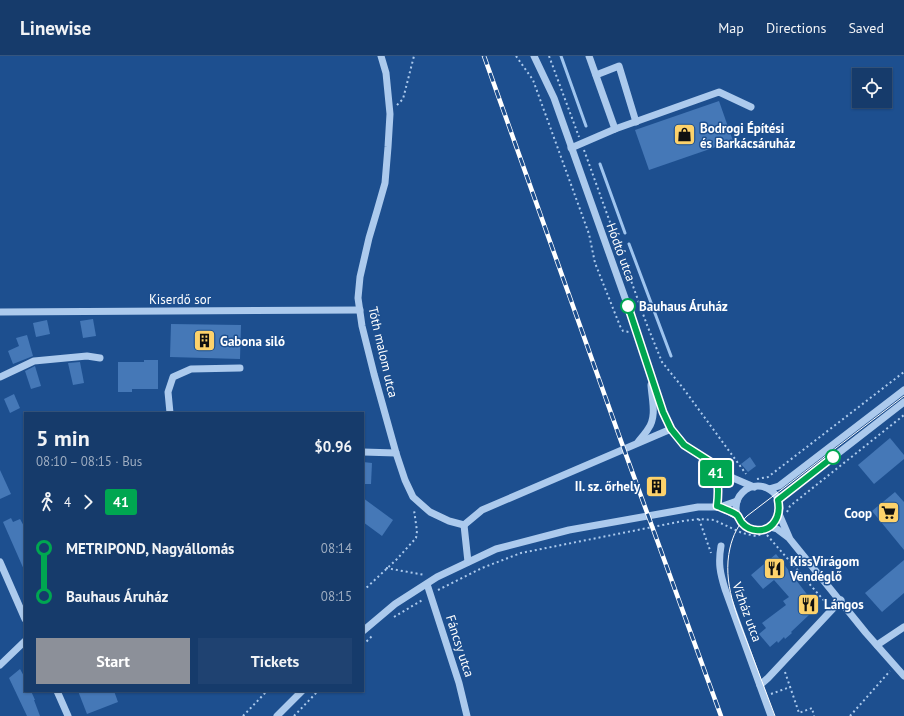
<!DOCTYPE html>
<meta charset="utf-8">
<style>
:root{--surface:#163b6b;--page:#1f4271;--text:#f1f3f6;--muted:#9eadc1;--line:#35557e;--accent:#8c9099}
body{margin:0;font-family:"PT Sans",sans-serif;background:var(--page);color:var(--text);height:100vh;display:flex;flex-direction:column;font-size:15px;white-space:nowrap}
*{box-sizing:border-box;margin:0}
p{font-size:13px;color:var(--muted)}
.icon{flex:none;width:22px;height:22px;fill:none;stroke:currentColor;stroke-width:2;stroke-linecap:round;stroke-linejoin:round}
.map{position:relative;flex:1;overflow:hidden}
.drawer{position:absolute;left:24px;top:356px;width:340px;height:280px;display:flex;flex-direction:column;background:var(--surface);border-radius:0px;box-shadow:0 1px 3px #0004,0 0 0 1px var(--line)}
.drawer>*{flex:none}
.badge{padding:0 8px;border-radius:3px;font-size:14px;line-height:26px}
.tools{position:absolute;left:852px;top:12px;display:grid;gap:8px}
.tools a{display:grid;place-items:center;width:40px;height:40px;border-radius:0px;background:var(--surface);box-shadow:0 1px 3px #0004,0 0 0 1px var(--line);font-size:20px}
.map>.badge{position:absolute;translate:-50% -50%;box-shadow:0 0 0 2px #fff}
.legs{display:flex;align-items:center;gap:6px;height:44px;padding:0 12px;font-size:13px}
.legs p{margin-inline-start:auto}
.head{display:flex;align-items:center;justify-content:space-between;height:68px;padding:0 12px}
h1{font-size:22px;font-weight:700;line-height:30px}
.button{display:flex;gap:8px;margin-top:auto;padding:8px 12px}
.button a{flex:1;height:46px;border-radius:0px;background:var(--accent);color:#fff;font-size:16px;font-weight:700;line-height:46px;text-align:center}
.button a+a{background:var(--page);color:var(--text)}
ul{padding:0 12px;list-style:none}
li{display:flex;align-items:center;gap:14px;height:48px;font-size:15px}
li i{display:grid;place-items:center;width:6px;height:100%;margin:0 5px;background:currentColor}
li i::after{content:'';width:10px;height:10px;margin:-5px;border:3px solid;border-radius:50%;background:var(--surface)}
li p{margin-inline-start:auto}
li:first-child i{background:linear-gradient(#0000 50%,currentColor 0)}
li:last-child i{background:linear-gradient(currentColor 50%,#0000 0)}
header{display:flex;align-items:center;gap:24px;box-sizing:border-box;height:56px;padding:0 20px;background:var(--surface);border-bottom:1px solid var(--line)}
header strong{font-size:19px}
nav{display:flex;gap:22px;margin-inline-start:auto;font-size:14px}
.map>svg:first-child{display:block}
</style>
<header>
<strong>Linewise</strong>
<nav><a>Map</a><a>Directions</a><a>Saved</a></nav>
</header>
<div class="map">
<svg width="904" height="660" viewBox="0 0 904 660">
<rect width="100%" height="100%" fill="#1d4f8f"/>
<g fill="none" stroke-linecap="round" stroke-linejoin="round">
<g stroke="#9fc5ef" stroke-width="3">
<path d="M561 0 586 70"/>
<path d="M600 108 625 177"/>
<path d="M629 188 671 300"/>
</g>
</g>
<g fill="#4578b7">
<path d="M719 45 733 85 649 114 635 74Z"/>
<path d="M93 263 96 280 83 282 80 265Z"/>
<path d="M47 264 50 278 36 281 33 267Z"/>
<path d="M171 268 241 269 240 303 170 301Z"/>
<path d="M27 279 33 300 13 308 8 295 19 290 16 282Z"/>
<path d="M144 304H158V333H132V336H118V306H144Z"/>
<path d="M80 306 84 327 73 329 68 307Z"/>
<path d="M35 310 41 330 31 333 25 315Z"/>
<path d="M14 338 20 352 10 357 4 343Z"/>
<path d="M890 382 904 399V403L874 428 858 409Z"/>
<path d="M750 401 756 410 748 416 741 408Z"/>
<path d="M363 406 372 407 371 428H363Z"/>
<path d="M0 414 11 438 0 443Z"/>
<path d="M895 436 904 446V494L872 455Z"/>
<path d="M363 442 393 464 382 480 363 466Z"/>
<path d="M11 462 13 466 20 463 25 472V516L3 466Z"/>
<path d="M776 498 816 550 808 556 810 558 791 576 792 577 785 583 784 581 778 587 777 585 770 591 759 578 766 572 762 567 786 549 783 545 789 541 774 524 763 533 751 519Z"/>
<path d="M904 504V537L882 556 865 537Z"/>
<path d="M20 613 25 622V635H31L35 644H34L40 660H27L9 622Z"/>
<path d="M78 635H114L118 646 87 658Z"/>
</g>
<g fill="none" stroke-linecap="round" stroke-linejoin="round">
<g stroke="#accaed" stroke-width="2" stroke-dasharray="2 3" stroke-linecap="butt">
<path d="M516 0 533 24 589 178 595 207 620 270 623 275 629 276"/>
<path d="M549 0 579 81"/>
<path d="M397 49 403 43 414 0"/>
<path d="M584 94 647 269 662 306 683 332 746 418"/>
<path d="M757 423 768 421 904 316"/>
<path d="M787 456 790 450 904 359"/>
<path d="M699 463 711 497"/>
<path d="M767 479 826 547"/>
<path d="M386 512 425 519"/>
<path d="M438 534 482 512 521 497 683 465 699 463 714 464 742 477 756 480 765 477"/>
<path d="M363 535 397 503 416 482 417 475 414 454"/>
<path d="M394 561 424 543"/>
<path d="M363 589 372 580"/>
<path d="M785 616 799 657 812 652 814 660"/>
<path d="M771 638 790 631"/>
<path d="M243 660 267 635"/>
<path d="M294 660 318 635"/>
<path d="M850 660 890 615"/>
</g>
<g stroke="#accaed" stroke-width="7">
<path d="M381 0 386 17 390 58 388 91 385 127 377 155 369 182 360 221 358 242 362 270 374 318 396 397 405 424 413 441 430 456 449 465 464 469"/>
<path d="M534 0 554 42 636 273 663 356 671 373 684 389 733 422 754 431"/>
<path d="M589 0 615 73"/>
<path d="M596 19 619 10 636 66"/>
<path d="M571 92 615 73 719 36 751 51"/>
<path d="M0 256 360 254"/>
<path d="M0 321 34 305 87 300 100 302"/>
<path d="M170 357 168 336 173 321 191 313 240 312"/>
<path d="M638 386C641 382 645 378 648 373 657 361 652 344 651 329"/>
<path d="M363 396 396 397"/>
<path d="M714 408C718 425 719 434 717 451"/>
<circle cx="758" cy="452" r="22"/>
<path d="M769 433 779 430 904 334"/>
<path d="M778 444 904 346"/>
<path d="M720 451 737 460"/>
<path d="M779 458 789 481"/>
<path d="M464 469 482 454 671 373"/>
<path d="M464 469 468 506"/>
<path d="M770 471 777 473 789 482 866 577 904 620"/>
<path d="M721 490C718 507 720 517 725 533L771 660"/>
<path d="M0 506 25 563"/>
<path d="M427 528 459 627 467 660"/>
<path d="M363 575 395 548 437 521 496 493 569 474 698 451H720L737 445"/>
<path d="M877 589 904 571"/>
<path d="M0 609 25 585"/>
<path d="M760 629 768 622 841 544"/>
<path d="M57 635 68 660"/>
<path d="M277 660 302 635"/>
</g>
<path stroke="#fff" stroke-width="1" d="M775 660C766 637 758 614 749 591 737 559 722 527 730 492 733 479 738 469 747 460L904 340"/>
<defs>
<path id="rail" d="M484 0 621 385 721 660"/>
</defs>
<use href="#rail" stroke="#fff" stroke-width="4.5"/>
<use href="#rail" stroke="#1d4f8f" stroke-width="3" stroke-dasharray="9" stroke-linecap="butt"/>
</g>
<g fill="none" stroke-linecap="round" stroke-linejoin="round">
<defs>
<path id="line-1" d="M628 250 663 356 671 373 684 389 714 408C718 424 719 434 717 450L720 451C724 453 733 456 737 459 739 461 740 465 742 467 750 476 765 477 773 468 779 461 780 454 778 444L833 401"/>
</defs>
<use href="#line-1" stroke="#fff" stroke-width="9"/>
<use href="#line-1" stroke="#00a651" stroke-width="6"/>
</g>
<defs>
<symbol id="shop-square" viewBox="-11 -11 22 22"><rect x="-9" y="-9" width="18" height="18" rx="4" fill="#fdd26b" stroke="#1d4f8f"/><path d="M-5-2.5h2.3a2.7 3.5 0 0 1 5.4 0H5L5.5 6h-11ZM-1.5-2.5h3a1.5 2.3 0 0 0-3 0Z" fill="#111"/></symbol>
<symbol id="building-square" viewBox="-11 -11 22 22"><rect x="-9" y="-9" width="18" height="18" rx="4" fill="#fdd26b" stroke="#1d4f8f"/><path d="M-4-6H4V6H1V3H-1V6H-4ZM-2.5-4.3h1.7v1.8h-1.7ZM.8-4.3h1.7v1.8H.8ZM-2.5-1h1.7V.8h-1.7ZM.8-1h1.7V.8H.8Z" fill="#111"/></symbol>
<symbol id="supermarket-square" viewBox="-11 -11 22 22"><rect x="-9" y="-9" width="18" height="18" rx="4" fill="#fdd26b" stroke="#1d4f8f"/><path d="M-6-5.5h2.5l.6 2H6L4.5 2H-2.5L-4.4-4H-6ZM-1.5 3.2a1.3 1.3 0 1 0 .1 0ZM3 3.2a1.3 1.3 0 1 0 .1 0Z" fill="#111"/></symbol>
<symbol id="restaurant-square" viewBox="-11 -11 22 22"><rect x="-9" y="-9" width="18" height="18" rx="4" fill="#fdd26b" stroke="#1d4f8f"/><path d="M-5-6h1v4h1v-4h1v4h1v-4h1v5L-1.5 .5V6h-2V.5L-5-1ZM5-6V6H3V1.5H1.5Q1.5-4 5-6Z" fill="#111"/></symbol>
</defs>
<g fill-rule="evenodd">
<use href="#shop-square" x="672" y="66" width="25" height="25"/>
<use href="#building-square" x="192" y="272" width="25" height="25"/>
<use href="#building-square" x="644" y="418" width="25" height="25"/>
<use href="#supermarket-square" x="876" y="444" width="25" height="25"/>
<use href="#restaurant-square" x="762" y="500" width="25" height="25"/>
<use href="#restaurant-square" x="796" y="536" width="25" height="25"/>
</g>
<g fill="#fff" stroke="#00a651" stroke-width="2">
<circle cx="628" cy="250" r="7"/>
<circle cx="833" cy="401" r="7"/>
</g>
<g text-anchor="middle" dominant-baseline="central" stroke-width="3" stroke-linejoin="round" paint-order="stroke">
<g font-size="13" font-weight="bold" fill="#fff" stroke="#1d4f8f" text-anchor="start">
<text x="700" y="72">Bodrogi Építési<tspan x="700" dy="15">és Barkácsáruház</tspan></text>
<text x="220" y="285">Gabona siló</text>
<text x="640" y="430" text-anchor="end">II. sz. őrhely</text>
<text x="872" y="457" text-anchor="end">Coop</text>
<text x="790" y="505">KissVirágom<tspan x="790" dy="15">Vendéglő</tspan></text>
<text x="824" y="548">Lángos</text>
</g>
<g font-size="13" fill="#fff" stroke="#1d4f8f">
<text transform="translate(621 196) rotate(70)">Hódtó utca</text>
<text x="180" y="243">Kiserdő sor</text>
<text transform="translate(383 296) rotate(77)">Tóth malom utca</text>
<text transform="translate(747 556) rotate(70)">Vízház utca</text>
<text transform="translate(460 590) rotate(72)">Fáncsy utca</text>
</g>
<g font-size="13" font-weight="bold" fill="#fff" stroke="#1d4f8f" text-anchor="start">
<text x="639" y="250">Bauhaus Áruház</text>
</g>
</g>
</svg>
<div class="tools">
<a><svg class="icon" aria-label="locate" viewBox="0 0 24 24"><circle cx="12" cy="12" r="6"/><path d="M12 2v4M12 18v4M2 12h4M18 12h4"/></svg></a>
</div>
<b class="badge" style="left:716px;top:417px;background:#00a651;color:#fff">41</b>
<section class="drawer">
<div class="head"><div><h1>5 min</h1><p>08:10 – 08:15 · Bus</p></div><b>$0.96</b></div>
<div class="legs"><svg class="icon" aria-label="walk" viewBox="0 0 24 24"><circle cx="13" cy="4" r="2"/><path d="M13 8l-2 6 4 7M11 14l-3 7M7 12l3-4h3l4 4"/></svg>4<svg class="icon" aria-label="forward" viewBox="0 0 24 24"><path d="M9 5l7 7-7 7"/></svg><b class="badge" style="background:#00a651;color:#fff">41</b></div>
<ul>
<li><i style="color:#00a651"></i><b>METRIPOND, Nagyállomás</b><p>08:14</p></li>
<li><i style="color:#00a651"></i><b>Bauhaus Áruház</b><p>08:15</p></li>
</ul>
<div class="button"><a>Start</a><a>Tickets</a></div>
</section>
</div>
